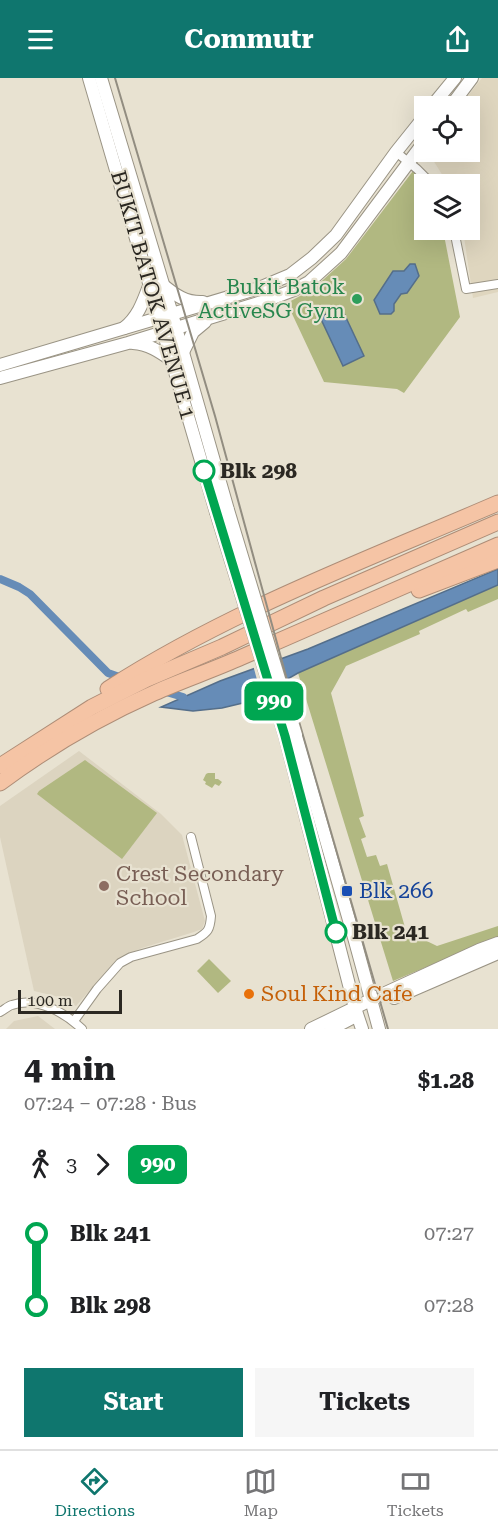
<!DOCTYPE html>
<meta charset="utf-8">
<style>
:root{--surface:#fff;--page:#f6f6f6;--text:#202124;--muted:#757577;--line:#e0e0e0;--accent:#0f766e}
body{margin:0;font-family:"Roboto Serif",serif;background:var(--page);color:var(--text);height:100vh;display:flex;flex-direction:column;font-size:22px;white-space:nowrap}
*{box-sizing:border-box;margin:0}
p{font-size:20px;color:var(--muted)}
.icon{flex:none;width:33px;height:33px;fill:none;stroke:currentColor;stroke-width:2;stroke-linecap:round;stroke-linejoin:round}
.map{position:relative;height:951px;overflow:hidden}
.panel{display:flex;flex-direction:column;background:var(--surface);flex:1}
.panel>*{flex:none}
.badge{padding:0 12px;border-radius:9px;font-size:21px;line-height:39px}
.fabs{position:absolute;left:414px;top:18px;display:grid;gap:12px}
.fabs a{display:grid;place-items:center;width:66px;height:66px;border-radius:0px;background:var(--surface);box-shadow:0 6px 24px #0002;font-size:30px}
.scale{position:absolute;left:18px;bottom:15px;width:104px;box-sizing:border-box;padding-left:6px;border:3px solid #2b2822;border-top:0;font-size:16px;line-height:21px;white-space:nowrap;color:#2b2822;-webkit-text-stroke:4px #e8e2d1;paint-order:stroke}
.map>.badge{position:absolute;translate:-50% -50%;box-shadow:0 0 0 3px #fff}
.legs{display:flex;align-items:center;gap:9px;height:66px;padding:0 24px;font-size:20px}
.legs p{margin-inline-start:auto}
.head{display:flex;align-items:center;justify-content:space-between;height:102px;padding:0 24px}
h1{font-size:33px;font-weight:700;line-height:45px}
.primary-button{display:flex;gap:12px;margin-top:auto;padding:12px 24px}
.primary-button a{flex:1;height:69px;border-radius:0px;background:var(--accent);color:#fff;font-size:24px;font-weight:700;line-height:69px;text-align:center}
.primary-button a+a{background:var(--page);color:var(--text)}
ul{padding:0 24px;list-style:none}
li{display:flex;align-items:center;gap:21px;height:72px;font-size:22px}
li i{display:grid;place-items:center;width:9px;height:100%;margin:0 8px;background:currentColor}
li i::after{content:'';width:15px;height:15px;margin:-8px;border:4px solid;border-radius:50%;background:var(--surface)}
li p{margin-inline-start:auto}
li:first-child i{background:linear-gradient(#0000 50%,currentColor 0)}
li:last-child i{background:linear-gradient(currentColor 50%,#0000 0)}
header{display:flex;justify-content:space-between;align-items:center;height:78px;padding:0 24px;background:var(--accent);color:#fff;font-size:27px;font-weight:700}
.tab-bar{display:flex;justify-content:space-around;align-items:center;height:84px;border-top:2px solid var(--line);background:var(--surface);font-size:16px;color:var(--muted)}
.tab-bar a{display:grid;justify-items:center;gap:3px}
.tab-bar .selected{color:var(--accent)}
.map>svg:first-child{display:block}
</style>
<header><svg class="icon" aria-label="menu" viewBox="0 0 24 24"><path d="M4 6h16M4 12h16M4 18h16"/></svg>Commutr<svg class="icon" aria-label="share" viewBox="0 0 24 24"><path d="M12 15V3M7 8l5-5 5 5M5 13v7h14v-7"/></svg></header>
<div class="map">
<svg width="498" height="951" viewBox="0 0 498 951">
<rect width="100%" height="100%" fill="#e8e2d1"/>
<path fill="#dfd6bf" d="M482 0H498V214L473 220 463 152H470V106H448L428 74H470V28H460Z"/>
<g fill="#dcd4c0">
<path d="M79 673 161 736 182 757 205 843 202 851 194 854 142 870 117 881 76 928 55 918 34 913 0 759V728Z"/>
<path d="M38 938 55 951H6L14 943Z"/>
</g>
<g fill="#b1b881">
<path d="M413 93 427 106H424V152H443L460 239 404 315 397 311 324 304 287 225 313 211 346 181Z"/>
<path d="M498 507V521L468 534 466 531 419 553 420 556 346 588 331 615 364 738 359 740 366 759 361 761 367 779 376 777 380 788 387 786 406 853 437 868 498 848V859L393 903 298 595Z"/>
<path d="M85 682 157 735 122 781 37 716 39 713Z"/>
<path d="M208 695H215V701H218L222 704 219 708 215 706 212 710 205 706 206 704 203 702 206 696Z"/>
<path d="M209 881 231 903 218 915 197 893Z"/>
</g>
<g fill="#668cb7" stroke="#546e8a" stroke-width="1.5">
<path d="M410 186H415L419 198 407 215 401 216 394 226V233L391 236H380L374 222 393 193H404Z"/>
<path d="M341 229 364 278 343 288 320 239Z"/>
<path d="M498 491V507L298 595 247 624 222 630 193 633 161 629 220 603 308 571Z"/>
</g>
<path fill="#e8e2d1" d="M278 578 286 606 262 620 253 587Z"/>
<g fill="none" stroke-linecap="round" stroke-linejoin="round">
<g stroke="#668cb7" stroke-width="8">
<path d="M0 501 19 509 30 516 108 595 125 601"/>
<path d="M163 613 183 619"/>
</g>
<defs>
<g id="street">
<path d="M396 74 417 91 432 106"/>
<path d="M454 152 466 211 498 206"/>
<path d="M0 934C4 932 8 928 12 927 37 918 65 935 82 951"/>
<path d="M74 943 97 911 120 885 131 879 197 861C208 854 210 852 211 838L191 759"/>
</g>
<g id="secondary">
<path d="M89 0 216 434"/>
<path d="M101 0 172 236 228 432"/>
<path d="M432 28 455 0"/>
<path d="M451 28 472 0"/>
<path d="M163 207C175 217 186 225 203 224"/>
<path d="M124 250C138 239 143 224 149 208"/>
<path d="M133 265C149 266 160 274 173 283"/>
<path d="M183 274 193 254 205 244"/>
<path d="M0 287 259 210 290 197 312 180 336 157 396 74 424 39"/>
<path d="M0 300 128 265 209 240 265 223 294 212 309 204 341 175 424 64"/>
<path d="M296 657 355 863 379 951"/>
<path d="M285 658 355 930 362 951"/>
<path d="M394 920 498 875"/>
<path d="M311 951 381 917 479 872 498 865"/>
<path d="M331 951 354 939"/>
</g>
<g id="highway">
<path d="M419 512 498 482"/>
<path d="M108 611C229 533 366 482 498 425"/>
<path d="M0 688 92 629 147 601 222 569 324 520 498 444"/>
<path d="M0 705C47 670 100 639 154 615 183 602 213 592 242 579 328 542 413 504 498 467"/>
</g>
</defs>
<use href="#street" stroke="#9a9485" stroke-width="10"/>
<use href="#secondary" stroke="#9a9485" stroke-width="14"/>
<use href="#highway" stroke="#ae8d77" stroke-width="17"/>
<use href="#street" stroke="#fff" stroke-width="8"/>
<use href="#secondary" stroke="#fff" stroke-width="12"/>
<use href="#highway" stroke="#f5c4a5" stroke-width="15"/>
<path stroke="#928d81" stroke-width="2" d="M115 0 215 338 289 609 388 951"/>
<defs>
<g id="secondary-bridge">
<path d="M228 432 296 657"/>
<path d="M216 434 285 658"/>
</g>
</defs>
<use href="#secondary-bridge" stroke="#9a9485" stroke-width="14" stroke-linecap="butt"/>
<use href="#secondary-bridge" stroke="#fff" stroke-width="12"/>
</g>
<g fill="none" stroke-linecap="round" stroke-linejoin="round">
<defs>
<path id="line-1" d="M204 393 285 658 336 854"/>
</defs>
<use href="#line-1" stroke="#fff" stroke-width="14"/>
<use href="#line-1" stroke="#00a651" stroke-width="9"/>
</g>
<circle fill="#2e9e5b" stroke="#e8e2d1" stroke-width="2" cx="357" cy="221" r="6"/>
<g fill="#fff" stroke="#00a651" stroke-width="3">
<circle cx="204" cy="393" r="10"/>
<circle cx="336" cy="854" r="10"/>
</g>
<circle fill="#8d6e63" stroke="#e8e2d1" stroke-width="2" cx="104" cy="808" r="6"/>
<rect fill="#1a4fb4" stroke="#e8e2d1" stroke-width="2" x="341" y="807" width="12" height="12" rx="3"/>
<circle fill="#e8710a" stroke="#e8e2d1" stroke-width="2" cx="249" cy="916" r="6"/>
<g text-anchor="middle" dominant-baseline="central" stroke-width="4.5" stroke-linejoin="round" paint-order="stroke">
<g font-size="21" fill="#27864d" stroke="#e8e2d1" text-anchor="end">
<text x="345" y="209">Bukit Batok<tspan x="345" dy="24">ActiveSG Gym</tspan></text>
</g>
<g font-size="21" fill="#2b2822" stroke="#e8e2d1">
<text transform="translate(153 217) rotate(74)">BUKIT BATOK AVENUE 1</text>
</g>
<g font-size="21" font-weight="bold" fill="#2b2822" stroke="#e8e2d1" text-anchor="start">
<text x="220" y="393">Blk 298</text>
<text x="352" y="854">Blk 241</text>
</g>
<g font-size="21" fill="#785e54" stroke="#e8e2d1" text-anchor="start">
<text x="116" y="796">Crest Secondary<tspan x="116" dy="24">School</tspan></text>
</g>
<g font-size="21" fill="#164399" stroke="#e8e2d1" text-anchor="start">
<text x="359" y="813">Blk 266</text>
</g>
<g font-size="21" fill="#c56008" stroke="#e8e2d1" text-anchor="start">
<text x="261" y="916">Soul Kind Cafe</text>
</g>
</g>
</svg>
<div class="fabs">
<a><svg class="icon" aria-label="locate" viewBox="0 0 24 24"><circle cx="12" cy="12" r="6"/><path d="M12 2v4M12 18v4M2 12h4M18 12h4"/></svg></a>
<a><svg class="icon" aria-label="layers" viewBox="0 0 24 24"><path d="M12 4l9 5-9 5-9-5zM3 14l9 5 9-5"/></svg></a>
</div>
<div class="scale">100 m</div>
<b class="badge" style="left:274px;top:623px;background:#00a651;color:#fff">990</b>
</div>
<section class="panel">
<div class="head"><div><h1>4 min</h1><p>07:24 – 07:28 · Bus</p></div><b>$1.28</b></div>
<div class="legs"><svg class="icon" aria-label="walk" viewBox="0 0 24 24"><circle cx="13" cy="4" r="2"/><path d="M13 8l-2 6 4 7M11 14l-3 7M7 12l3-4h3l4 4"/></svg>3<svg class="icon" aria-label="forward" viewBox="0 0 24 24"><path d="M9 5l7 7-7 7"/></svg><b class="badge" style="background:#00a651;color:#fff">990</b></div>
<ul>
<li><i style="color:#00a651"></i><b>Blk 241</b><p>07:27</p></li>
<li><i style="color:#00a651"></i><b>Blk 298</b><p>07:28</p></li>
</ul>
<div class="primary-button"><a>Start</a><a>Tickets</a></div>
</section>
<nav class="tab-bar">
<a class="selected"><svg class="icon" aria-label="directions" viewBox="0 0 24 24"><path d="M12 3l9 9-9 9-9-9zM9 14v-3h6M13 9l2 2-2 2"/></svg>Directions</a>
<a><svg class="icon" aria-label="map" viewBox="0 0 24 24"><path d="M3 6l6-2 6 2 6-2v14l-6 2-6-2-6 2zM9 4v14M15 6v14"/></svg>Map</a>
<a><svg class="icon" aria-label="tickets" viewBox="0 0 24 24"><path d="M3 7h18v10H3zM15 7v10"/></svg>Tickets</a>
</nav>
